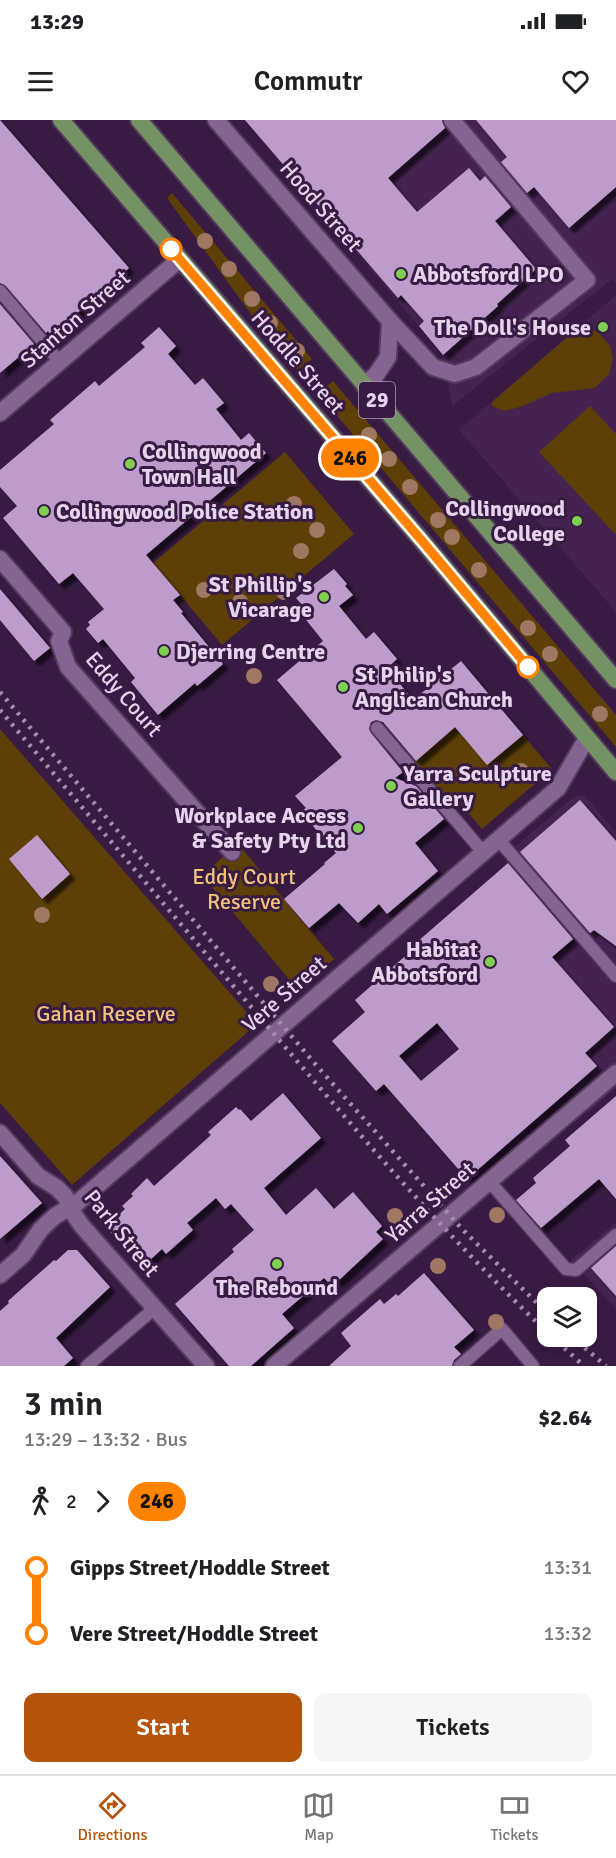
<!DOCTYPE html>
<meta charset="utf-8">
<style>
:root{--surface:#fff;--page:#f6f6f6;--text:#202124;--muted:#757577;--line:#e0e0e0;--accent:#b45309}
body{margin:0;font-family:Signika,sans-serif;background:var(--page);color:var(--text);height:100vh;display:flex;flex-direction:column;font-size:22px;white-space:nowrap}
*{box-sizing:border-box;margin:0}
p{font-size:20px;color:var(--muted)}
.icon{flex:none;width:33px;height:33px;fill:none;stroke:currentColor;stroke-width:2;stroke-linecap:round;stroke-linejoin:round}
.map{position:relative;height:1246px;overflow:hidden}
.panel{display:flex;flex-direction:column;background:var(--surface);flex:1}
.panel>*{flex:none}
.badge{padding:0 12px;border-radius:20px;font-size:21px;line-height:39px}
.tools{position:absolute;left:537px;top:1167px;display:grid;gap:12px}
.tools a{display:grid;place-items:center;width:60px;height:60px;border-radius:12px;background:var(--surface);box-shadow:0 3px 9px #0003;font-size:30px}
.map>.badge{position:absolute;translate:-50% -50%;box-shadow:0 0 0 3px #fff}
.legs{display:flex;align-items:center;gap:9px;height:66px;padding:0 24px;font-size:20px}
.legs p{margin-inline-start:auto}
.head{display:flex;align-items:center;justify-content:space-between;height:102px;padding:0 24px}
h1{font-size:33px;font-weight:600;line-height:45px}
.primary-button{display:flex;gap:12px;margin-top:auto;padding:12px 24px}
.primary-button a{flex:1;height:69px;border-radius:12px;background:var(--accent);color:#fff;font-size:24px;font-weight:600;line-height:69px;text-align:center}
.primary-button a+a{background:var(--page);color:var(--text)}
ul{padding:0 24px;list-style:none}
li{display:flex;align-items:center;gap:21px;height:66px;font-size:22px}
li i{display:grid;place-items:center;width:9px;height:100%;margin:0 8px;background:currentColor}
li i::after{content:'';width:15px;height:15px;margin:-8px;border:4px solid;border-radius:50%;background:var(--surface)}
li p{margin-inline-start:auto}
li:first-child i{background:linear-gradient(#0000 50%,currentColor 0)}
li:last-child i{background:linear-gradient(currentColor 50%,#0000 0)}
.status{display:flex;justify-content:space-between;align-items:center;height:42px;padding:0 30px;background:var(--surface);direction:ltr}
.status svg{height:16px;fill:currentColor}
header{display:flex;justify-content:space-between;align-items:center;height:78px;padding:0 24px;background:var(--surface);font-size:27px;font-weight:600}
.menu{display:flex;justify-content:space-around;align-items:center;height:84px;border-top:2px solid var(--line);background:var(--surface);font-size:16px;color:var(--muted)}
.menu a{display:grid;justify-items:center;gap:3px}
.menu .on{color:var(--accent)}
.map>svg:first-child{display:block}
</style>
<div class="status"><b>13:29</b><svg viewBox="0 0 49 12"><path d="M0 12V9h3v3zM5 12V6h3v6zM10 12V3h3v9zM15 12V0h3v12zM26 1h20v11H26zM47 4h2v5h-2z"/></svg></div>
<header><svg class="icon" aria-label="menu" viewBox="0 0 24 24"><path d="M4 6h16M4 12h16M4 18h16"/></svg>Commutr<svg class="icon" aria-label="heart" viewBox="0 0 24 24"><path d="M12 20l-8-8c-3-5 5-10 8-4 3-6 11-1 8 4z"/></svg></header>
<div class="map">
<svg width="616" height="1246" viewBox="0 0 616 1246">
<defs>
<filter id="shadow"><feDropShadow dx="5.5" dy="5.5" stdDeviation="1.5" flood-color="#0009"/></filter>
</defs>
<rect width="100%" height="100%" fill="#381b43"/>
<g fill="#442351">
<path d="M244 0H616V163L612 159 452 286 443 235Z"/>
<path d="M616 175V492L459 310Z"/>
<path d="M575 676H585L616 713V967L589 992 497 890 583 815 510 731Z"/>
<path d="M616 1102V1189L571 1140Z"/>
</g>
<g fill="#5e3f08">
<path d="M172 73 312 239 298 250 253 197 167 78Z"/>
<path d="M585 208 598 212 610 226 613 239 609 254 595 268 552 273 523 286 505 291 492 286V282L570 215Z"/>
<path d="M333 261 616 595V627L318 273Z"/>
<path d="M590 286 616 314V415L539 332Z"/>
<path d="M285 332 354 414 222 525 153 443Z"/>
<path d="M454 605 487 644 523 615 552 649 482 709 465 689 447 682 414 643Z"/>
<path d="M0 609 257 904 72 1065 0 983Z"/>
<path d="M238 724 334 839 298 870 202 755Z"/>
</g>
<g fill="#bd9bcb" fill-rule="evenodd" filter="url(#shadow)">
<path d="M0 0 129 148 51 216 48 211 46 213 6 166 0 163Z"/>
<path d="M245 0H442L445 8 388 58 417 92 469 48 480 61 485 56 511 87 495 101 536 149 497 184 498 186 443 235 419 206 424 201 401 175 398 178Z"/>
<path d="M476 0H616V67L569 108 534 67 527 73 501 42 507 37Z"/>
<path d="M0 184 34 224 0 253Z"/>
<path d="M159 207 176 226 168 234 195 265 203 258 224 283 216 289 241 320 249 313 266 333 146 435 180 475 173 480 183 492 181 493 223 544 197 566 195 563 158 595 131 562 135 558 103 519 98 523 86 509 90 505 88 502 104 489 73 453 59 464 3 398 17 386 0 367V350L54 304 50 300 95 261 99 266 145 227 141 223Z"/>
<path d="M334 449 347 464 345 466 353 475 339 486 366 519 374 512 397 539 387 548 413 580 461 541 523 615 487 645 455 607 416 641 383 602 376 600 371 602 369 609 371 613 403 652 395 658 416 666 444 699 415 723 438 751 387 794 379 784 358 803 339 783 309 808 284 779 325 744 324 743 336 733 301 692 306 688 295 676 342 637 277 560 323 521 303 496 308 492 296 478Z"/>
<path d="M0 469 50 528 34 541 0 500Z"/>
<path d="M580 680 616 721V826L594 810 590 813 520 732Z"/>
<path d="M37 715 70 754 42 779 9 739Z"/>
<path d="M508 743 573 819 552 837 614 907 585 933 597 946 467 1059 384 964 376 971 332 921 365 892 355 880 419 824 417 822ZM437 903 459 929 421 961 399 936Z"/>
<path d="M283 973 321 1018 264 1068 286 1095 316 1068 334 1089 353 1072 382 1106 376 1112 383 1119 337 1162 334 1159 330 1164 324 1158 282 1194 294 1208 251 1246H229L175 1184 234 1132 232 1129 254 1110 231 1084 225 1089 216 1078 187 1103 193 1110 166 1134 162 1129 150 1140 143 1132 135 1139 106 1107 125 1089 122 1086 133 1076 131 1074 147 1058 154 1066 211 1015 208 1012 236 987 239 990 240 989 251 1001Z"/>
<path d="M616 976V1079L599 1059 541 1108 516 1080 536 1063 533 1058 570 1026 565 1020Z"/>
<path d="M0 1036 42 1083 0 1119Z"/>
<path d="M616 1126V1176L591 1148Z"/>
<path d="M68 1130H77L110 1167 56 1218 73 1238 64 1246H0V1191L9 1183 8 1181 54 1140 56 1141Z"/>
<path d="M424 1153 474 1210 454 1227 461 1234 454 1240 452 1246H329L351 1226 341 1213 380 1179 384 1184 396 1174 398 1176Z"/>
</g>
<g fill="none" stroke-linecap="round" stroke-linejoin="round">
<defs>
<g id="service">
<path d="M0 171 60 242"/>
<path d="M377 608 483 732"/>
<path d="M498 719 616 856"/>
<path d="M489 1061 566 1149 576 1150 616 1115"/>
<path d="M87 1246 155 1188"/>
<path d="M460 1246 502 1209 533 1246"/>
</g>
<g id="minor">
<path d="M216 0 390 201 433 247 455 254 476 247 587 160 452 0"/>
<path d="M364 265 376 255 388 237 390 201"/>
<path d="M0 293 180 139"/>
<path d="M0 439 63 512 59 521 68 547 232 732"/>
<path d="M0 1013 38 1056 57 1068 65 1076 75 1096 82 1106 206 1246"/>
<path d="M0 1155 23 1135 41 1109 55 1096 77 1083 558 668 587 618"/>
<path d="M274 1246 616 953"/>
</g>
<g id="trunk">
<path d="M61 0 423 422 616 652"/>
<path d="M139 0 616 560"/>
</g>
</defs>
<use href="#service" stroke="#53395c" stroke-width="15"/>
<use href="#minor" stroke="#53395c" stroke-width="20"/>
<use href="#trunk" stroke="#53395c" stroke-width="20"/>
<use href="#service" stroke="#846491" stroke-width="12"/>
<use href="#minor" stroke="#846491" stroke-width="16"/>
<use href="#trunk" stroke="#749264" stroke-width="16"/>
<g stroke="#a58ead" stroke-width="4.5" stroke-dasharray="3 6" stroke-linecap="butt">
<path d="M0 572 316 945 463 1110 548 1194"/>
<path d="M0 590C92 699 183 807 275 915 362 1018 450 1120 548 1213"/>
<path d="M551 1216 584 1246"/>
<path d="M571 1216 606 1246"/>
</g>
</g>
<g fill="#9f7763">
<circle cx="205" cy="121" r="8"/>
<circle cx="229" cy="149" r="8"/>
<circle cx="252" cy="179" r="8"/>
<circle cx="270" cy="203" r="8"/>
<circle cx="297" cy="231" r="8"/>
<circle cx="369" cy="315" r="8"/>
<circle cx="389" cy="339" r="8"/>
<circle cx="410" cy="367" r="8"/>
<circle cx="294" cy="384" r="8"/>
<circle cx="438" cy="400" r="8"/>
<circle cx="317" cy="410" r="8"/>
<circle cx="452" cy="417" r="8"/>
<circle cx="301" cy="431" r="8"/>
<circle cx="479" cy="450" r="8"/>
<circle cx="204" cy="470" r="8"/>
<circle cx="284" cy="472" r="8"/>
<circle cx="240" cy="482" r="8"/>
<circle cx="528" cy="508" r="8"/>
<circle cx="550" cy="534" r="8"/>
<circle cx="254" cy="556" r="8"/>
<circle cx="600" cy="594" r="8"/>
<circle cx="521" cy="651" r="8"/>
<circle cx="42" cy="795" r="8"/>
<circle cx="271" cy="864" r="8"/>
<circle cx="497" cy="1095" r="8"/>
<circle cx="395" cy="1096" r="8"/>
<circle cx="438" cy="1146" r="8"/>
<circle cx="496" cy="1202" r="8"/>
</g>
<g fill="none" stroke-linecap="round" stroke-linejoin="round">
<defs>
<path id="line-1" d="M171 129 423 422 528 547"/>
</defs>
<use href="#line-1" stroke="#fff" stroke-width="14"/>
<use href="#line-1" stroke="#ff8200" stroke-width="9"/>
</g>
<g fill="#fff" stroke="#ff8200" stroke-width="3">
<circle cx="171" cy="129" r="10"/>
<circle cx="528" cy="547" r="10"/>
</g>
<g fill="#7fd052" stroke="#381b43" stroke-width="2">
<circle cx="401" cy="154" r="6"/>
<circle cx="603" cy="207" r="6"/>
<circle cx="130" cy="344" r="6"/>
<circle cx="44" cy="391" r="6"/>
<circle cx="577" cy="401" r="6"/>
<circle cx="324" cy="477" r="6"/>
<circle cx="164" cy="531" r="6"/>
<circle cx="343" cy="567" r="6"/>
<circle cx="391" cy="666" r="6"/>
<circle cx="358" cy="708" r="6"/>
<circle cx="490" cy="842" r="6"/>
<circle cx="277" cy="1144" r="6"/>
</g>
<g text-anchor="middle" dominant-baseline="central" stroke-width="6" stroke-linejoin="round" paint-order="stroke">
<rect fill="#381b43" stroke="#b29cba" stroke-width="1.5" x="359" y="262" width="36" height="36" rx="4.5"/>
<g font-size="21" font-weight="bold" fill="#e6d4ed">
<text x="377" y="280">29</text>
</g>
<g font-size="22" fill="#e6d4ed" stroke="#381b43">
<text transform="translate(321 86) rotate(49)">Hood Street</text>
<text transform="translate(75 199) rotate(-41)">Stanton Street</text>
<text transform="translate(298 242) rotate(49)">Hoddle Street</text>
<text transform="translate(124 574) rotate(49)">Eddy Court</text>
<text transform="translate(284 874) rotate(-41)">Vere Street</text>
<text transform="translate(430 1082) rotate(-41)">Yarra Street</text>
<text transform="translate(122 1113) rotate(51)">Park Street</text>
</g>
<g font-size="22" font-weight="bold" fill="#e6d4ed" stroke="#381b43" text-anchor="start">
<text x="413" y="154">Abbotsford LPO</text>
<text x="591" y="207" text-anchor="end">The Doll's House</text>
<text x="142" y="331">Collingwood<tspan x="142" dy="25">Town Hall</tspan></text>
<text x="565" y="388" text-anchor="end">Collingwood<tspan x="565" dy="25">College</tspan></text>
<text x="56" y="391">Collingwood Police Station</text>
<text x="312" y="464" text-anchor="end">St Phillip's<tspan x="312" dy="25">Vicarage</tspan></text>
<text x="176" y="531">Djerring Centre</text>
<text x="355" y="554">St Philip's<tspan x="355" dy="25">Anglican Church</tspan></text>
<text x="403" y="653">Yarra Sculpture<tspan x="403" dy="25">Gallery</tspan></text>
<text x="346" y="695" text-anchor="end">Workplace Access<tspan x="346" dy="25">&amp; Safety Pty Ltd</tspan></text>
<text x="478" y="829" text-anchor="end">Habitat<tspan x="478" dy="25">Abbotsford</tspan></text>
<text x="277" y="1167" text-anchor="middle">The Rebound</text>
</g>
<g font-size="22" fill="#f3c37d" stroke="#381b43">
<text x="244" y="756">Eddy Court<tspan x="244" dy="25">Reserve</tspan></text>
<text x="106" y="893">Gahan Reserve</text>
</g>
</g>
</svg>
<div class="tools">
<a><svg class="icon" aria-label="layers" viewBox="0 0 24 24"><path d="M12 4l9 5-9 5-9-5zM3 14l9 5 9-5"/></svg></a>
</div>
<b class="badge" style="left:350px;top:338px;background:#ff8200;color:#111">246</b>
</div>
<section class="panel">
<div class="head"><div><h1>3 min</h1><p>13:29 – 13:32 · Bus</p></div><b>$2.64</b></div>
<div class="legs"><svg class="icon" aria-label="walk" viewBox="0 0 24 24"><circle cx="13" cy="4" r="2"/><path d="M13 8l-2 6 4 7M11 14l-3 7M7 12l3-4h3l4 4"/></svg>2<svg class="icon" aria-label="forward" viewBox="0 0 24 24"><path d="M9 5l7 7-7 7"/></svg><b class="badge" style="background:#ff8200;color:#111">246</b></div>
<ul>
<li><i style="color:#ff8200"></i><b>Gipps Street/Hoddle Street</b><p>13:31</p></li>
<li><i style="color:#ff8200"></i><b>Vere Street/Hoddle Street</b><p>13:32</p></li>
</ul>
<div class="primary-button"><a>Start</a><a>Tickets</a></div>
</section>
<nav class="menu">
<a class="on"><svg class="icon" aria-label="directions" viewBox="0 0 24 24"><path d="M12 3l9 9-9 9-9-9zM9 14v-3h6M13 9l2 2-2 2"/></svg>Directions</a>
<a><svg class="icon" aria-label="map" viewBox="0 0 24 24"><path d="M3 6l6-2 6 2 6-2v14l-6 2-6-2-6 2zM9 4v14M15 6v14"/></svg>Map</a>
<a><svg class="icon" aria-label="tickets" viewBox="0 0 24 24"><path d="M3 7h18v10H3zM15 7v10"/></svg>Tickets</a>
</nav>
